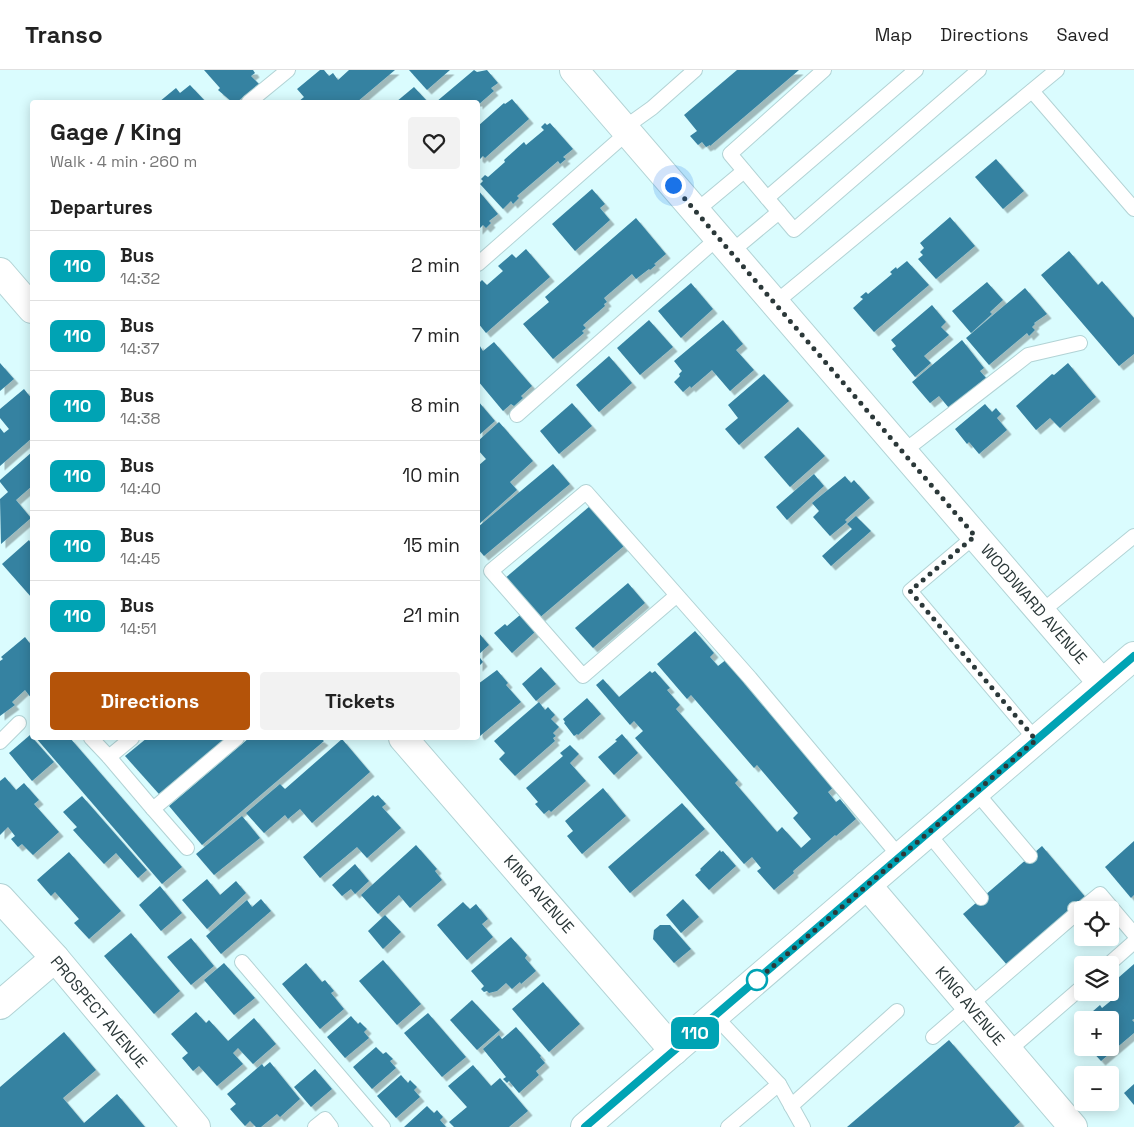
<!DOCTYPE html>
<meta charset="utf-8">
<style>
:root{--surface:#fff;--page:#f2f2f2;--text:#222;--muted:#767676;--line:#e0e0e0;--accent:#b45309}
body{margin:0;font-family:"Space Grotesk",sans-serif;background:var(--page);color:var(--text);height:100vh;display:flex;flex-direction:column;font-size:19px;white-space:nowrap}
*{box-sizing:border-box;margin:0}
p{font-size:16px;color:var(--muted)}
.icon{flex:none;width:28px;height:28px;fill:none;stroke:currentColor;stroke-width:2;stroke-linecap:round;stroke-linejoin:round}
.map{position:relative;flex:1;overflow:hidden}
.sheet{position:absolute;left:30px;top:30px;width:450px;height:640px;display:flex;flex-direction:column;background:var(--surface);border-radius:5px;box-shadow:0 2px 12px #0003}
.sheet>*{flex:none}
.badge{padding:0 10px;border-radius:8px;font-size:18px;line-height:32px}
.fabs{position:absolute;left:1074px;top:831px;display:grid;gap:10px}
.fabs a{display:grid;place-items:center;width:45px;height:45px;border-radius:5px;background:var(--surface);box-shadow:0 2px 12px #0003;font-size:25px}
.you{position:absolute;width:25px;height:25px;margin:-12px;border:4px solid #fff;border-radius:50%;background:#1a73e8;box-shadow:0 0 0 8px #1a73e833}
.map>.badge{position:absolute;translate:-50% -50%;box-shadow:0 0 0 2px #fff}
h2{padding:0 20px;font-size:19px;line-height:45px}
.round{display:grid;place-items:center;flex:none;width:52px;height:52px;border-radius:5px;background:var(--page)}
.headline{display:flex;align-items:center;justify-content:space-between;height:85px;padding:0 20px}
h1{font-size:24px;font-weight:800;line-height:38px}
.primary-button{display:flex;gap:10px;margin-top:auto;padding:10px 20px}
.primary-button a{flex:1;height:58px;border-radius:5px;background:var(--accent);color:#fff;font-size:20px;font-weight:800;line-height:58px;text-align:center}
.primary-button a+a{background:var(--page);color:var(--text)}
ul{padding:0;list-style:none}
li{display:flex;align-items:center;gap:15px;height:70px;padding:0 20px;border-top:1px solid var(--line)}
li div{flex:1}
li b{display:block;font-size:19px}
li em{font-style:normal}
li .badge{min-width:55px;font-weight:700;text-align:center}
header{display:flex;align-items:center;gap:30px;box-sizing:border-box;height:70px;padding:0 25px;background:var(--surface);border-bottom:1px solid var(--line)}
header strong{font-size:24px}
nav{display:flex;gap:28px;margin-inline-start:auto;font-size:18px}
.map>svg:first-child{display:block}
</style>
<header>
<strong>Transo</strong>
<nav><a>Map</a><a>Directions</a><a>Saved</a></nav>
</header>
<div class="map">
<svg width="1134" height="1057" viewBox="0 0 1134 1057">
<defs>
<filter id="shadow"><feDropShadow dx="4.5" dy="4.5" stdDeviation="0" flood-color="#0004"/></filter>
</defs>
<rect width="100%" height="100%" fill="#dafcfe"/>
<g fill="#3682a1" filter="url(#shadow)">
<path d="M204 0H253L255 3 251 6 259 14 237 32H232L218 20 220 18Z"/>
<path d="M320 0H324L329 6 333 3 338 10 349 0H395L357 32H298L304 27 297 19Z"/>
<path d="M409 0H450L427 20Z"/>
<path d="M474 0 477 2 487 0 498 13 491 18 494 21 478 35V32H436Z"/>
<path d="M737 0H799L710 76V75L706 77 702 72 698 75 690 66 697 61 684 45Z"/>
<path d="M190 15 206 32H159L176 18 180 23Z"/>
<path d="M414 17 428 32H396Z"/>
<path d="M512 29 529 49 485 88 483 86 480 89 478 87V56L504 33 505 34Z"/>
<path d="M545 53 547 55 550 53 573 79 563 87 566 89 560 94 558 91 517 126 519 128 513 134 511 131 503 139 480 114 483 111 481 109 485 105 488 107 505 92 504 90 524 72 526 75 544 60 541 57Z"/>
<path d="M996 89 1024 121 1003 139 975 107Z"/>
<path d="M592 119 605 134 600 138 610 150 575 181 552 154Z"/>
<path d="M478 120 498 144 489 151 491 153 486 158 483 155 478 160Z"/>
<path d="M950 147 975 176 936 209 918 189 923 185 920 182 924 178 920 173Z"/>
<path d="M636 148 666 184 654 194 656 195 650 200 649 199 636 209 632 204 604 228 607 232 604 234 605 236 583 255 586 258 582 261 584 263 553 289 523 254 549 232 545 227Z"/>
<path d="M526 179 550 207 486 263 478 253V214L482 210 487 215 503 201 498 196 512 184 516 188Z"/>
<path d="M1069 181 1098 215 1102 211 1134 248V284L1119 296 1041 205Z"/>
<path d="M907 191 929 215 874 262 853 238 863 229 860 227 866 222 868 224 892 204 890 202 896 197 897 199Z"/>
<path d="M987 212 1003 230 990 242 992 244 971 263 952 241Z"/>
<path d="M691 213 713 239 681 268 658 241Z"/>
<path d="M1025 218 1047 244 1034 253 1035 254 1032 257 1035 260 1029 266 1027 263 989 295 966 268Z"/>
<path d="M932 235 946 252 941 257 949 265 924 286 931 293 915 307 892 279 896 276 891 270Z"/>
<path d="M649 250 673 277 640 305 617 278Z"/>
<path d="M723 250 743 274 736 280 754 300 730 321 712 300 691 318 690 316 683 322 674 312 680 306 679 304 682 301 674 291Z"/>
<path d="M962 270 984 298 980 301 986 308 949 338 939 326 930 333 912 312Z"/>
<path d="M494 272 532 316 521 326 523 328 514 336 511 334 503 341 478 311V273L483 281Z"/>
<path d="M609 286 632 313 599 342 576 315Z"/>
<path d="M0 293 14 309 0 321Z"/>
<path d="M1068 293 1096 327 1060 358 1050 348 1036 360 1016 336 1052 304 1054 305Z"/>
<path d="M764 304 789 331 739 375 725 359 738 348 728 335Z"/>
<path d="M24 319 32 329V368L0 396V358L4 363 9 359 0 348V339Z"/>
<path d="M478 331 495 351 478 366Z"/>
<path d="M572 333 592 356 559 384 540 361Z"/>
<path d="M985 334 992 342 996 338 1001 344 997 348 1007 360 979 384 969 372 967 374 955 359Z"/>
<path d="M499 352 533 391 510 412 517 420 478 455V396L486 389 478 380V371Z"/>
<path d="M798 357 825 386 790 417 764 387Z"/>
<path d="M32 382V416L16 430 31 448 1 474 0 429 8 422 0 412V410Z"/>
<path d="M553 394 570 414 484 486 478 479V457Z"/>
<path d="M814 404 824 416 787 450 776 437Z"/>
<path d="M845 406 851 413 854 410 870 428 845 450 847 452 830 466 813 447 819 441 812 433Z"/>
<path d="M590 436 624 476 538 549 504 509Z"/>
<path d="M856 446 871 461 831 496 822 486 852 459 847 454Z"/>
<path d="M29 470 32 475V528L2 494Z"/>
<path d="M628 513 645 533 593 578 575 558Z"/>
<path d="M520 545 535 562 512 583 494 563 505 554 507 556Z"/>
<path d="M695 561 714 583 710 587 718 596 727 589 836 715 828 722 836 732 840 729 856 749 836 766 835 765 793 801 794 803 774 820 757 801 761 798 752 787 744 794 635 668 643 661 634 651 630 655 596 615 603 609 619 627 650 601 652 603 655 601 670 618 667 620 680 635 676 639 738 710 735 713 777 762 782 757 801 778 811 769 793 748 798 743 757 695 754 698 691 625 687 629 657 594Z"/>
<path d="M478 562 489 575 478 585 483 592 478 597Z"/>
<path d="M25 567 32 576V629L25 620 12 632 15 635 0 646V591L3 589 1 587Z"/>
<path d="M541 597 556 614 536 631 522 614Z"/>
<path d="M497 600 508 613 506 615 521 632 480 666 478 663V614Z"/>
<path d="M587 628 601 644 578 665 577 664 574 666 564 653 565 652 563 649Z"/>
<path d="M539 632 545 640 548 637 555 645 551 649 559 657 553 663 556 666 553 668 555 671 515 706 499 689 505 683 494 671Z"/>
<path d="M622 664 638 683 614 705 598 687 617 671 615 670Z"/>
<path d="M30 665 54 692 32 711 9 683Z"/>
<path d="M36 668H70L182 797 162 814Z"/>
<path d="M147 668H226L159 724 125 686Z"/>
<path d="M249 668H320L324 671 202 775 169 736Z"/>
<path d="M342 669 370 702 312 753 300 739 288 749 285 745 264 763 246 743 280 714 285 719Z"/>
<path d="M570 675 579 684 570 693 586 711 551 742 549 740 544 744 535 734 538 732 526 718 563 686 560 683Z"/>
<path d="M5 707 16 720 24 713 39 730 34 734 59 762 33 785 22 774 18 777 11 769 15 766 8 757 0 765V711Z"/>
<path d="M603 718 626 746 582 784 567 766 573 761 565 751Z"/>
<path d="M373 725 375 727 378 725 386 734 382 737 401 758 367 788 357 777 320 808 303 787Z"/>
<path d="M82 726 147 800 138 808 116 783 104 794 73 760 77 757 63 742Z"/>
<path d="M682 733 705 759 630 823 608 797Z"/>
<path d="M242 746 260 768 214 805 196 784Z"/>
<path d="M1134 771V825L1131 828 1105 797Z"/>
<path d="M416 775 437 799 435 801 442 810 410 838 399 825 378 844 361 825Z"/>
<path d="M1042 776 1087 829 1008 896 963 844Z"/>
<path d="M720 780 721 782 723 781 736 796 709 820 695 805 701 800 700 799Z"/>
<path d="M69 782 121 841 89 869 74 853 79 849 55 822 51 826 37 810Z"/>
<path d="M355 794 369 811 355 824 351 819 342 826 332 815Z"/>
<path d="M207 809 220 825 236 811 246 823 207 859 182 830Z"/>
<path d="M160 816 182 843 161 861 139 835Z"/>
<path d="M261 829 271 841 221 884 206 866 247 830 252 837Z"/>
<path d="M683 829 699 847 681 863 666 845Z"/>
<path d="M463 832 470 839 476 834 488 849 482 854 493 867 467 890 437 855Z"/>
<path d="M385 845 401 862 383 879 368 861Z"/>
<path d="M660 855H670L691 879 674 893 653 869 654 860Z"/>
<path d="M131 863 180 921 154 944 104 886Z"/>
<path d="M511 867 527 885 525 888 536 901 521 914 520 912 512 919 506 913 497 921 489 923 487 921 484 922 481 919 484 916 471 901Z"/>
<path d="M191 868 214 896 191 915 167 887Z"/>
<path d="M383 890 421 934 397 955 359 911Z"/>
<path d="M224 893 255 928 234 945 204 910Z"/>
<path d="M306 893 322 912 325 910 334 921 331 923 344 939 320 959 282 914Z"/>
<path d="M1134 894V949L1132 950 1134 952V963L1101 991 1091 980 1090 981 1086 978H1110V950H1088L1085 948 1100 935 1102 938 1118 925 1110 915Z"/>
<path d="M543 912 580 954 549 982 512 939Z"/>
<path d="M472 930 500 960 477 980 450 950Z"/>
<path d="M196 942 206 953 209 950 228 971 254 948 276 974 253 994 238 978 233 983 243 994 217 1016 199 996 193 1001 182 988 188 983 171 964Z"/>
<path d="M428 943 466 987 442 1007 404 963Z"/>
<path d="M351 946 358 954 360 952 367 959 364 962 369 968 345 988 327 967Z"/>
<path d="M516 957 541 986 540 987 545 993 536 1001 539 1005 519 1023 509 1011 507 1013 503 1009 506 1007 483 979 499 965 502 969Z"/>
<path d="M64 962 96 1000 63 1028 84 1053 117 1024 145 1057H0V1017Z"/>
<path d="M949 970 1020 1052 1014 1057H847Z"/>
<path d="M376 977 383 984 386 982 393 989 390 991 396 998 372 1019 353 997Z"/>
<path d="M270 992 300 1029 280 1047 277 1044 261 1057H256L250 1051 245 1056 230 1039 236 1034 227 1024 262 994 264 997Z"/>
<path d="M473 995 491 1016 500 1008 528 1041 509 1057H454L449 1052 467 1037 448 1016Z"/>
<path d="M315 999 332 1019 311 1037 294 1017Z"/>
<path d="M401 1005 408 1013 410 1010 417 1017 414 1020 420 1027 396 1048 377 1026Z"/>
<path d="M1134 1014V1035L1124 1023Z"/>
<path d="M427 1036 434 1043 437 1040 443 1047 440 1050 446 1057H404Z"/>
</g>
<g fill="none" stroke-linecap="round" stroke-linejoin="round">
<defs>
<g id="service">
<path d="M824 0 730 84 794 160 979 0"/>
<path d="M1032 21 1134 139"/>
<path d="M249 32 288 0"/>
<path d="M624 58 652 38 695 0"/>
<path d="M767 128 916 0"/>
<path d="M696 141 744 101"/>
<path d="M731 182 779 142"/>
<path d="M478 194 628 62"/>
<path d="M775 233 1057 0"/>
<path d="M517 345 719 167"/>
<path d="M903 382 1028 285 1080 273"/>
<path d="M975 466 910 521 1036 670"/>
<path d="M676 526 583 606 491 501 586 422 750 608 900 787"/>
<path d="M1041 542 1134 466"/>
<path d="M91 668 109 687"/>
<path d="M132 668 109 687 153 739 237 668"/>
<path d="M0 672 19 653"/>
<path d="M976 722 1030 786"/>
<path d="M153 739 187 778"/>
<path d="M928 763 981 828"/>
<path d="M1078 842 1100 824 1134 864"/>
<path d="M242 892 383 1057"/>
<path d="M1108 895 1134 872"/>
<path d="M715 946 779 1014 803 1057"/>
<path d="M933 967 1078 842 1075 839"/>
<path d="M1008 981 1082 917"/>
<path d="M791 1036 897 941"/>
<path d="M315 1057 325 1049 331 1057"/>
<path d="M728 1057 779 1014"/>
</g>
<g id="minor">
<path d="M574 0 1102 613"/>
<path d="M0 202 32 239"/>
<path d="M403 668 674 981"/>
<path d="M867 815 1073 1057"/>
<path d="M0 828 55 888 196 1057"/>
<path d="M0 935 55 888"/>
</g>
<path id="secondary" d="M585 1057 1134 586"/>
</defs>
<use href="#service" stroke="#b2d3d5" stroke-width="16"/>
<use href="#minor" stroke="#b2d3d5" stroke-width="30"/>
<use href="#secondary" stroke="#b2d3d5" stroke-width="30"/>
<use href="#service" stroke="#fff" stroke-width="14"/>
<use href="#minor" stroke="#fff" stroke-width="28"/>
<use href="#secondary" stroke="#fff" stroke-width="28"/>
</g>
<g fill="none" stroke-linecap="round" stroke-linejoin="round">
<defs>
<path id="line" d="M585 1057 1134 586"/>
</defs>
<use href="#line" stroke="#fff" stroke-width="11"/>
<use href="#line" stroke="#00a3b4" stroke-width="8"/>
<path stroke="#2b3839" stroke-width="5" stroke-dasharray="0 9" d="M673 115 975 466 910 521 1036 670 757 910"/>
</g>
<circle fill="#fff" stroke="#00a3b4" stroke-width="2.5" cx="757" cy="910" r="10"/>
<g text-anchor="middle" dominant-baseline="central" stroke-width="5" stroke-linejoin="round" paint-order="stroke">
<g font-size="16" fill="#2b3839" stroke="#fff">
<text transform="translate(1034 534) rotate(49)">WOODWARD AVENUE</text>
<text transform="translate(539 824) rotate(49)">KING AVENUE</text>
<text transform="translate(970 936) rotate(50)">KING AVENUE</text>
<text transform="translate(99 942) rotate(50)">PROSPECT AVENUE</text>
</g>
</g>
</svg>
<div class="fabs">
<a><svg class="icon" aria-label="locate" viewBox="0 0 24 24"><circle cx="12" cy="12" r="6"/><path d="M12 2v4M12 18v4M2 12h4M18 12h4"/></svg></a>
<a><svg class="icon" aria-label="layers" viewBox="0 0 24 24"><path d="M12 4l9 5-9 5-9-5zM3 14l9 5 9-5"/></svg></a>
<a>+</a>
<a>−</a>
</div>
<div class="you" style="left:673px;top:115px"></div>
<b class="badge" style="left:695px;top:963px;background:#00a3b4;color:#fff">110</b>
<section class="sheet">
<div class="headline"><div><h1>Gage / King</h1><p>Walk · 4 min · 260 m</p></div><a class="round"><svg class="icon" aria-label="heart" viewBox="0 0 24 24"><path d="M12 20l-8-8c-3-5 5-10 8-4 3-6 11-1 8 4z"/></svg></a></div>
<h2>Departures</h2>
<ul>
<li><span class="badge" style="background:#00a3b4;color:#fff">110</span><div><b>Bus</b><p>14:32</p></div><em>2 min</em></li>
<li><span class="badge" style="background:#00a3b4;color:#fff">110</span><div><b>Bus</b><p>14:37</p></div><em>7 min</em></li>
<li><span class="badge" style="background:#00a3b4;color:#fff">110</span><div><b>Bus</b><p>14:38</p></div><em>8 min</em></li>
<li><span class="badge" style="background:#00a3b4;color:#fff">110</span><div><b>Bus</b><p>14:40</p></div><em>10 min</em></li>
<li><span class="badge" style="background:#00a3b4;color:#fff">110</span><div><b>Bus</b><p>14:45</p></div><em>15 min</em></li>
<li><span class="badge" style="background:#00a3b4;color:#fff">110</span><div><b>Bus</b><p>14:51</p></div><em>21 min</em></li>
</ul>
<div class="primary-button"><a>Directions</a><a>Tickets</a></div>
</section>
</div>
